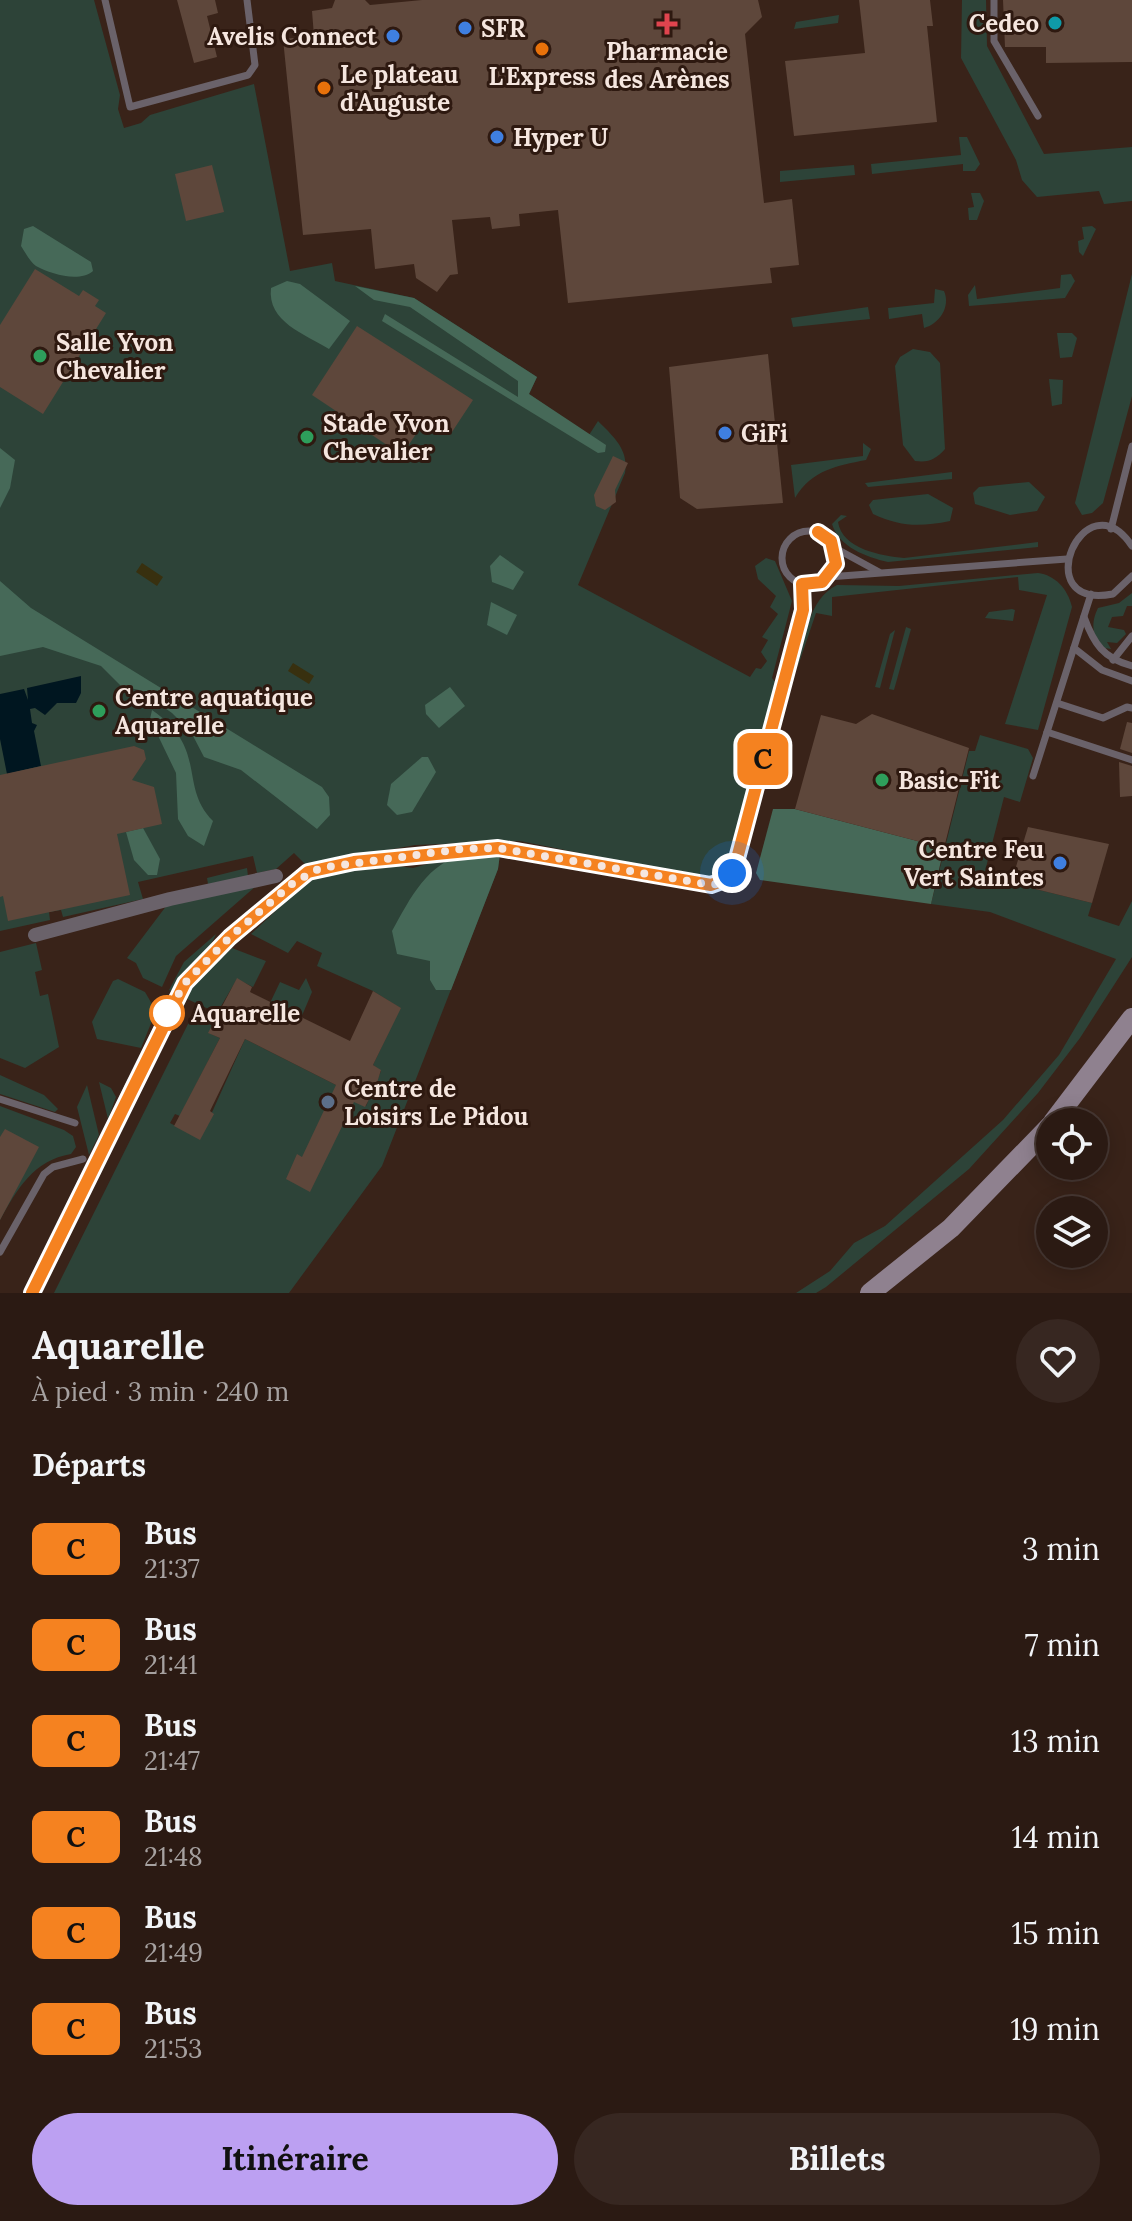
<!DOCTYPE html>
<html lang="fr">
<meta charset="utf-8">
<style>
:root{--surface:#2b1a13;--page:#372721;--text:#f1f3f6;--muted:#a6a1a0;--line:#473833;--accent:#bca0f2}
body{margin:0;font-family:Lora,serif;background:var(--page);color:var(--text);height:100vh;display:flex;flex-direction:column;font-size:30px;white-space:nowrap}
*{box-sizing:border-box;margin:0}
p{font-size:26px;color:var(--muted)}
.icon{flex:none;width:44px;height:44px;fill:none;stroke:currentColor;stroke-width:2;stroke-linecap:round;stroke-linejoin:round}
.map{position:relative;height:1293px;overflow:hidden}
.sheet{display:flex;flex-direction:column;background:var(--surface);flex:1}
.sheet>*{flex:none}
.badge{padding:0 16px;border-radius:12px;font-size:28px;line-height:52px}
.controls{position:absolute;left:1036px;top:1108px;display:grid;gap:16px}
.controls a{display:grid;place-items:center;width:72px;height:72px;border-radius:50%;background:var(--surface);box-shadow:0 4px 20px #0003,0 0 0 2px var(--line);font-size:40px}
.you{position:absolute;width:40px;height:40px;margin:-20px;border:6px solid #fff;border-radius:50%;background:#1a73e8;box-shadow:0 0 0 12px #1a73e833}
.map>.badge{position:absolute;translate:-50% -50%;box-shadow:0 0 0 4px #fff}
h2{padding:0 32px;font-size:30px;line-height:72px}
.round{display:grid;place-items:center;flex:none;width:84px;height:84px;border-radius:42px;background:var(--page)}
.summary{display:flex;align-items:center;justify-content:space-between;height:136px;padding:0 32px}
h1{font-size:38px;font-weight:800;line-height:60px}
.primary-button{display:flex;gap:16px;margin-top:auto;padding:16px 32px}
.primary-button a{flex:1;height:92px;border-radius:48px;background:var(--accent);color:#111;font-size:32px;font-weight:800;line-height:92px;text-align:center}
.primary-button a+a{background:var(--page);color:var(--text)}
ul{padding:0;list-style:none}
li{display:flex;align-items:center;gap:24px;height:96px;padding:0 32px}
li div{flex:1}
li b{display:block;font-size:30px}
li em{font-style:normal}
li .badge{min-width:88px;font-weight:700;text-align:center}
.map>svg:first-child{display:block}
</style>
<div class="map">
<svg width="1132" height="1293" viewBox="0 0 1132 1293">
<rect width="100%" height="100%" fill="#392319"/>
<g fill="#2d4338">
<path d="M0 0H94L120 95 118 109 124 128 141 123 150 115 254 84 290 271 332 263 335 281 414 298 537 377 529 394 589 435 598 421C614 437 629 450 625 473L578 585 750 677 756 668 761 669 767 661 761 652 768 640 762 637 778 614 770 607 776 596 758 579 755 566 766 558 775 561 792 601 772 678 778 685 776 695 724 875 710 879 520 841 415 845 306 865 294 853 276 869 257 873 253 856 138 882 143 899 63 917 61 910 44 913 49 912 50 920 0 931Z"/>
<path d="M962 0H986L987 46 1044 154 1132 147V201L1104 204 1099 191 1037 197 1022 180 1016 160 961 58Z"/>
<path d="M839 15 838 23 794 29 796 22Z"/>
<path d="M959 137H967L980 164 975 171H963V164L872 174 871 164 961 155Z"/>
<path d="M854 165 855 175 780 182V171Z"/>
<path d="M971 193H980L984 201 977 220H969L968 208 974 207Z"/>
<path d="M1092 226 1096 229 1083 256 1079 252 1078 241 1084 239 1082 227Z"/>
<path d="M1071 274 1075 281 1065 298 969 306 968 295 975 285 977 299 1060 288 1061 275Z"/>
<path d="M1132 274V396L1103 503 1092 513 1082 515 1075 503Z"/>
<path d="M935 289 944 291C951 307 939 324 924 328L922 314 889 319 888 308 934 303Z"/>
<path d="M868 307 870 319 793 327 791 318Z"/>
<path d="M1057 333H1072L1077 338 1072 357 1060 358Z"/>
<path d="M913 349 930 352 940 363 945 449C936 459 929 463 915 461L903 445 895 366 900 357Z"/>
<path d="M1049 379 1063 380 1062 404 1052 406Z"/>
<path d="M863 443 871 449 866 460C836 466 812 470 795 498L791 465 863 456Z"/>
<path d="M952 472V479L868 487 865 483Z"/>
<path d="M1029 482 1045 497 1037 511 1010 515 975 504 973 493 979 487Z"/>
<path d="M928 494 953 508 950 521C920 527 901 527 873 514L869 505 873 500Z"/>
<path d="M841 515 847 516 838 522C842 549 882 556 904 558L1038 542V547L888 562C866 557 839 547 832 524Z"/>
<path d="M1038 573C1055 575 1068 589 1072 607L1038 730 1005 724 1047 595 1019 590 1018 577 832 597V616L816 613 797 669C804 641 808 599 837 585L899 586Z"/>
<path d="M1132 593V606H1127L1123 616 1112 617 1108 627 1124 630 1126 634 1117 643 1107 642 1111 649 1105 648C1091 637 1091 622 1098 608L1119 603Z"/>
<path d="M1012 609 1015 610 1013 621 985 618 989 612Z"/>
<path d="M906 627 911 629 894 690 889 689Z"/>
<path d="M895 630 880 688 875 687 890 634Z"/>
<path d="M980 735 1028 749 1033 758 1020 802 1004 797 982 883 1008 888 1011 883 1092 903 1088 916 1119 926 1132 901V957L1080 1038 1038 1093 969 1169 826 1287 816 1293H796L830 1271 854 1243 885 1226 1003 1120 1059 1055 1116 959 990 912 931 904 969 751H975Z"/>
<path d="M467 853 500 854 498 869 382 1166 289 1293H54L192 1016 213 1025 209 1033 220 1038 180 1116 175 1114 170 1123 200 1139 245 1039 336 1085 366 1106 381 1071 373 1065 400 1008 373 991 317 966 322 953 297 941 288 953 251 934 314 875 382 864 413 868Z"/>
<path d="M247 868 248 876 208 884 207 878Z"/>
<path d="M256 886 176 956 162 987 143 978 136 963 127 958 167 905Z"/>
<path d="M216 934C206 958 187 970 173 992L169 990 184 962Z"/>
<path d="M36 943 42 970 35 972 40 996 48 994 59 1047 25 1068 0 1058V952Z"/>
<path d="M232 948 266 961 253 987 237 979 217 1013 185 998 197 981Z"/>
<path d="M306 978 312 992 301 1018 270 1003 280 982 299 990Z"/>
<path d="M118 979 145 992 156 1011 141 1048 97 1039 92 1022 113 981Z"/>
<path d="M0 1075 44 1095 58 1109 55 1112 0 1094Z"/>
<path d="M99 1082 111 1088 116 1097 108 1119Z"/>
<path d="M87 1085 99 1135 89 1155 77 1107Z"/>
<path d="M0 1106 64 1130 73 1136 76 1147 71 1154C34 1160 17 1189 0 1220Z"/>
</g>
<g fill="#466958">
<path d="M33 226 91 262 93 271C79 283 51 274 36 266 30 262 25 252 21 246L24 229Z"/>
<path d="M287 281 300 284 350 321 329 349C305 334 267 322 271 288Z"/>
<path d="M355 286 414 298 537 377 529 394 606 445 605 452 598 453C526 409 454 365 382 321L385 314 518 397V381L410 307 374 300Z"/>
<path d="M0 448 15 460 10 488 0 508Z"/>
<path d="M500 555 524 572 513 590 492 582 490 566Z"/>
<path d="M0 581 31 608 322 787 329 797 330 815 317 829 241 770 204 757 191 732 172 713 139 690 121 686 101 666 43 647 0 656Z"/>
<path d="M491 602 517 615 507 635 487 625Z"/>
<path d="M450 687 465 706 439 728 426 714 425 705Z"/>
<path d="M152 710C209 749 178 786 213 821L204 846 188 836 178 819 176 773 150 719Z"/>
<path d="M422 757H428L436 772 412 812 397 815 387 805 391 784Z"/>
<path d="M773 809H795L944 848 931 904 760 880 756 873Z"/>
<path d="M143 828 160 859 157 875H148L134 860 126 832Z"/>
<path d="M467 853 500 854 498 869 451 990H436L430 980V961L397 954 392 931C411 897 427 863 467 853Z"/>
</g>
<g fill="#38300f">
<path d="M142 563 163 577 157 586 136 572Z"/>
<path d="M293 663 314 676 309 684 288 671Z"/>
</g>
<path fill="#001620" d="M81 676V693L76 703H57L45 715 35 708 30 709 32 723 37 725 34 731 41 766 7 774 0 739V694L24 689 28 700 27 688Z"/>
<g fill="#5e473b">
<path d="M177 0H215L218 13 207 16 217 57 194 63Z"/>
<path d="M335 0H365L370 5 422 0H758L762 17 745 34 764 203 792 199 799 265 770 268 772 283 568 303 558 210 519 214 520 226 492 229 490 217 452 220 458 274 450 275 437 292 416 278 414 264 375 269 371 229 303 235 283 39 314 36 312 11 332 8Z"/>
<path d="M859 0H930L933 26H927L937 122 794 136 785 61 865 53Z"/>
<path d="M1003 0H1132V62L1046 63V47H1005Z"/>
<path d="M212 165 224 212 186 221 175 174Z"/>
<path d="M35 269 79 296 83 290 99 300 95 306 106 313 43 414 0 387V325Z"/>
<path d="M357 326 473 400 450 435 426 419 402 455 312 395Z"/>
<path d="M768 354 783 503 697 509 680 498 669 367Z"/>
<path d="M613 456 628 463 615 490 616 502 605 510 596 506 594 495Z"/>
<path d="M872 714 969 748 944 848 795 809 821 715 856 724Z"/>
<path d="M1127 722 1132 723V753L1120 749Z"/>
<path d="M134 746 144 750 146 759 132 780 154 787 162 824 117 834 130 895 8 921 3 896 0 897V775Z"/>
<path d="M1119 762 1132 766V796L1120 797Z"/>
<path d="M1028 827 1109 844 1092 903 1011 883Z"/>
<path d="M237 978 252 987 250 992 350 1041 373 991 401 1008 373 1065 381 1070 376 1086 365 1107 354 1102 310 1192 286 1179 297 1154 302 1157 336 1085 245 1039 210 1111 214 1114 200 1140 174 1126 220 1038 208 1033Z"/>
<path d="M5 1129 39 1147 0 1220V1137Z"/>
</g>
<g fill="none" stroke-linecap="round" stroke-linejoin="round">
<g stroke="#6a626a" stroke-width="7">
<path d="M105 0 130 107 248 75 255 65 247 0"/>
<path d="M994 0V41L1038 116"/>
<path d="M1111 529 1132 446"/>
<circle cx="809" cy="558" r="27"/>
<path d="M1132 546C1084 475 1026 611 1113 594L1132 576"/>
<path d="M835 548 879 572"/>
<path d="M828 577 1067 559"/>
<path d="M1084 617C1094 644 1103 658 1132 666"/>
<path d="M1074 648 1102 670 1132 681"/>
<path d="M1113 660 1132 636"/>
<path d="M1057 703 1103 718 1127 707 1132 708"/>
<path d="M1047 732 1132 760"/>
<path d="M1033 776 1091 594"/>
<path d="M134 1082 185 983 263 908 293 883 320 868 461 849 498 848 711 885 727 879 735 866 803 610 802 584"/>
<path d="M0 1099 75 1123"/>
<path d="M0 1252 44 1174 53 1167 83 1159"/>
</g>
<g stroke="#6a626a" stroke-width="14">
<path d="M35 935 170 899 276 876"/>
<path d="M32 1293 134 1082"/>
</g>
<g stroke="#8f818f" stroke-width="20">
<path d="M1053 1122 1132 1018"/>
<path d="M870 1293 951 1228 1050 1126"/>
</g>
</g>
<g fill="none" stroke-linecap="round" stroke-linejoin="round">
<defs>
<path id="line" d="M32 1293 185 983 230 937 308 872 354 862 498 848 711 885 727 879 735 866 803 610 802 584 822 582 836 564 831 541 818 532"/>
</defs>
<use href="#line" stroke="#fff" stroke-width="18"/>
<use href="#line" stroke="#f58220" stroke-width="12"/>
<path stroke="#f5e6df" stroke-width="8" stroke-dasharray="0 14.4" d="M167 1013 166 1016 185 983 230 937 293 883 320 868 461 849 498 848 711 885 723 883 732 873"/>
</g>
<circle fill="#0f9aa8" stroke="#2e1910" stroke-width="3" cx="1055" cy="23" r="8"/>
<path fill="#e0444e" stroke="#2e1910" stroke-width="3" d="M663 12h8v8h8v8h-8v8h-8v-8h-8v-8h8z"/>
<g fill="#3f7fe0" stroke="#2e1910" stroke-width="3">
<circle cx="465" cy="28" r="8"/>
<circle cx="393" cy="36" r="8"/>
<circle cx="497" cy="137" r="8"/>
<circle cx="725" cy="433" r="8"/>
<circle cx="1060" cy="863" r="8"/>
</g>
<g fill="#e8710a" stroke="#2e1910" stroke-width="3">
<circle cx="542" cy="49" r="8"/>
<circle cx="324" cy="88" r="8"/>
</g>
<g fill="#2e9e5b" stroke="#2e1910" stroke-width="3">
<circle cx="40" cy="356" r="8"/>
<circle cx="307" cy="437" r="8"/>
<circle cx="99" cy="711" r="8"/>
<circle cx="882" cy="780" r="8"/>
</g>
<circle fill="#fff" stroke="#f58220" stroke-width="4" cx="167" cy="1013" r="16"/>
<circle fill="#5c6f8a" stroke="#2e1910" stroke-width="3" cx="328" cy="1102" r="8"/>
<g text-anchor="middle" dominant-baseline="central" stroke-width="6" stroke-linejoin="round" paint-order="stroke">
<g font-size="24" font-weight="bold" fill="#f5e6df" stroke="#2e1910" text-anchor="start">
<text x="1039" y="23" text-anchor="end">Cedeo</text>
<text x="481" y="28">SFR</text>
<text x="377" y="36" text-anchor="end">Avelis Connect</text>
<text x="667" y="51" text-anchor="middle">Pharmacie<tspan x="667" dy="28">des Arènes</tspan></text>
<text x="340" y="74">Le plateau<tspan x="340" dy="28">d'Auguste</tspan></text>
<text x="542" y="76" text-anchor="middle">L'Express</text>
<text x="513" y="137">Hyper U</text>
<text x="56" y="342">Salle Yvon<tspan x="56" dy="28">Chevalier</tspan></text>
<text x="323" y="423">Stade Yvon<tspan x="323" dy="28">Chevalier</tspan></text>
<text x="741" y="433">GiFi</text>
<text x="115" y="697">Centre aquatique<tspan x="115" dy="28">Aquarelle</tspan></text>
<text x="898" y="780">Basic-Fit</text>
<text x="1044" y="849" text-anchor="end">Centre Feu<tspan x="1044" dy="28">Vert Saintes</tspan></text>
<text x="344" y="1088">Centre de<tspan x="344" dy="28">Loisirs Le Pidou</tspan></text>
</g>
<g font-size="24" font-weight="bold" fill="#f5e6df" stroke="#2e1910" text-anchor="start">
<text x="191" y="1013">Aquarelle</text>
</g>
</g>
</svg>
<div class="controls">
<a><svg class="icon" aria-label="locate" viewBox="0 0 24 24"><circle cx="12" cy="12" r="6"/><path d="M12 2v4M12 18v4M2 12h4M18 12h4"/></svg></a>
<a><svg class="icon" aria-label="layers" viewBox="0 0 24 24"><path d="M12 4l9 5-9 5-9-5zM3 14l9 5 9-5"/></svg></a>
</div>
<div class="you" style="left:732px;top:873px"></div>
<b class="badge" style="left:763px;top:759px;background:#f58220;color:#111">C</b>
</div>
<section class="sheet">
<div class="summary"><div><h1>Aquarelle</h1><p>À pied · 3 min · 240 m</p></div><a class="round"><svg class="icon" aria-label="heart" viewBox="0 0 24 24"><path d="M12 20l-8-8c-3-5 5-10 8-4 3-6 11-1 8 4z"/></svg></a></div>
<h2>Départs</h2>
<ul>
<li><span class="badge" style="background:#f58220;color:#111">C</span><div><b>Bus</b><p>21:37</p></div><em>3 min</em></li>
<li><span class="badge" style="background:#f58220;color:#111">C</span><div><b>Bus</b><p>21:41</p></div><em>7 min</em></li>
<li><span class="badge" style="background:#f58220;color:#111">C</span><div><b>Bus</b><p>21:47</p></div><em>13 min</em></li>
<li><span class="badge" style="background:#f58220;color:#111">C</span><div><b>Bus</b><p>21:48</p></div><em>14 min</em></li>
<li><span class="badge" style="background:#f58220;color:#111">C</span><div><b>Bus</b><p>21:49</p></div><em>15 min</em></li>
<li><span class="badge" style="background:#f58220;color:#111">C</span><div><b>Bus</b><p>21:53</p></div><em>19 min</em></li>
</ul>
<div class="primary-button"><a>Itinéraire</a><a>Billets</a></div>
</section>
